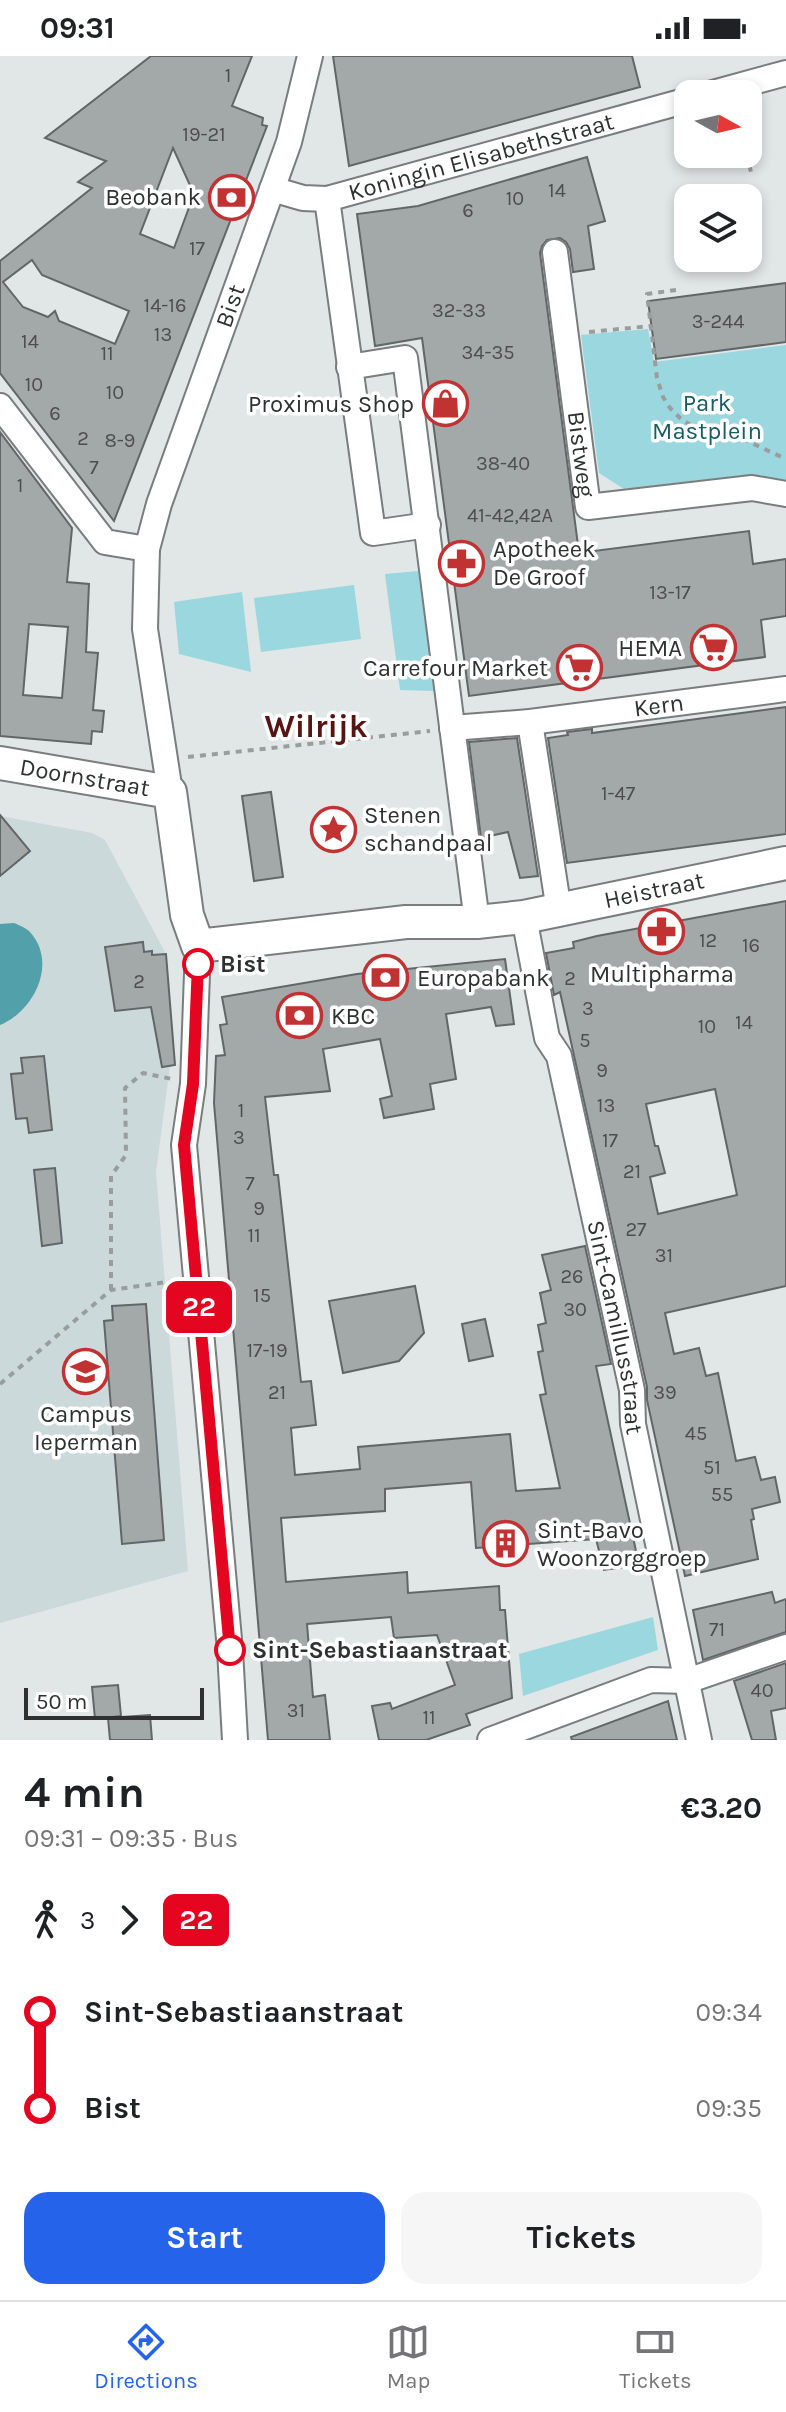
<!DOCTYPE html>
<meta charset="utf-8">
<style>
:root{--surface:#fff;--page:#f6f6f6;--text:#202124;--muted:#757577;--line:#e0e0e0;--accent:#2563eb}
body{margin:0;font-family:Karla,sans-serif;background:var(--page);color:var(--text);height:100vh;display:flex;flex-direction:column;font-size:30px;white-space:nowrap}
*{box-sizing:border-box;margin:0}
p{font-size:26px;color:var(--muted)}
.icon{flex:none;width:44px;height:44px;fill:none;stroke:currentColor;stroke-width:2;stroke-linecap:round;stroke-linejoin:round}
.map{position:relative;height:1684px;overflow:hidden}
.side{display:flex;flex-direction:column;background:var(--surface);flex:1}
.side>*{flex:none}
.badge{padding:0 16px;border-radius:12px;font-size:28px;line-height:52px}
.needle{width:52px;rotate:98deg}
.fabs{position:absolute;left:674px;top:24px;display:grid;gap:16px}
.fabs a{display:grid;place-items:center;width:88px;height:88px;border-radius:16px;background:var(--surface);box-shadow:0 4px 12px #0003;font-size:40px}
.scale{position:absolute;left:24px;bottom:20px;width:180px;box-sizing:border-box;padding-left:8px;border:4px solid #2f3131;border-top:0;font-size:22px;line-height:28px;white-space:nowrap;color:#2f3131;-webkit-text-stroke:6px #fff;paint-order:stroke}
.map>.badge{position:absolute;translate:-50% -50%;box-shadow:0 0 0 4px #fff}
.legs{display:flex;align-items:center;gap:12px;height:88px;padding:0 24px;font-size:26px}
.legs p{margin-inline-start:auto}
.head{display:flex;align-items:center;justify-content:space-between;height:136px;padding:0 24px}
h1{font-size:44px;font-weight:700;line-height:60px}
.button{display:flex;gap:16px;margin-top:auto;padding:16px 24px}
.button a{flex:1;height:92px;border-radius:24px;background:var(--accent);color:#fff;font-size:32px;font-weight:700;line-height:92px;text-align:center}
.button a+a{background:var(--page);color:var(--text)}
ul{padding:0 24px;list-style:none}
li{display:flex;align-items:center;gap:28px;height:96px;font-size:30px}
li i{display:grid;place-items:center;width:12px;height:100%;margin:0 10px;background:currentColor}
li i::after{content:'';width:20px;height:20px;margin:-10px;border:6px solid;border-radius:50%;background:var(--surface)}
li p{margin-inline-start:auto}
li:first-child i{background:linear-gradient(#0000 50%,currentColor 0)}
li:last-child i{background:linear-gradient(currentColor 50%,#0000 0)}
.status{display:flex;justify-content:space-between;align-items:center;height:56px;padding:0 40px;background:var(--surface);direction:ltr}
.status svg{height:22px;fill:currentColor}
.tabs{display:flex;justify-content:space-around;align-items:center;height:112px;border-top:2px solid var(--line);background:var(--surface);font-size:22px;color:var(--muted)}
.tabs a{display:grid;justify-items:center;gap:4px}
.tabs .current{color:var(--accent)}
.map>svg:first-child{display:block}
</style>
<div class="status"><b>09:31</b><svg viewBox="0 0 49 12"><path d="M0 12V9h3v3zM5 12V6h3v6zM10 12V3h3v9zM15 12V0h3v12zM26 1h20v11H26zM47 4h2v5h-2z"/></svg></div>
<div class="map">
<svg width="786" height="1684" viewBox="0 0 786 1684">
<rect width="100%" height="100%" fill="#e1e6e7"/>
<path fill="#cbd9db" d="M0 760 92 777 105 784 166 898 173 987 156 1116 188 1515 0 1567Z"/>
<g fill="#9ad7df">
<path d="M648 273 654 306 786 289V424L744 419 624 433 599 417 581 279Z"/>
<path d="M418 515 435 635 400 634 385 518Z"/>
<path d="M354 529 361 583 261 596 254 542Z"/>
<path d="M242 536 251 616 179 598 174 546Z"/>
<path d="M653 1561 658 1594 523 1640 519 1598Z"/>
</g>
<path fill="#52a1aa" d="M14 867C19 869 26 872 30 876 58 907 34 955 0 969V868Z"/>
<g fill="#a3a8a8" stroke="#626667" stroke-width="2" fill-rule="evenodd">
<path d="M151 0H252L232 50 263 62 262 69 267 70 114 465 0 317V205L92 132 78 126 106 105 45 82ZM173 92 194 138 174 192 140 178ZM32 204 42 219 129 255 115 288 59 265 55 255 48 261 23 251 3 226Z"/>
<path d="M333 0H632L640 31 349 110Z"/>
<path d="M587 101 605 165 588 170 594 213 573 216 570 193 566 186 560 182 547 184 542 190 540 197 579 497 749 475 753 508 786 503V560L761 564 765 601 469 640 422 282 375 290 357 158 418 150Z"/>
<path d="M786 227V286L656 303 648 245Z"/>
<path d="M0 376 72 472 67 526 89 528 86 596 98 597 93 654 104 655 102 676 92 675 91 688 0 680ZM29 568 68 571 62 642 23 639Z"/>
<path d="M786 651V778L567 807 548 682 568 679 567 676 592 673V677Z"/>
<path d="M517 682 538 820 520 822 508 776 481 782 469 686Z"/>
<path d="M271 736 283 821 254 825 242 740Z"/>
<path d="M0 759 30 795 0 820Z"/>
<path d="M786 845V1230L665 1257 674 1298 699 1292 706 1320 718 1317 736 1405 755 1401 761 1424 775 1421 780 1446 752 1453 754 1463 751 1464 758 1503 685 1520 647 1344V1331L560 936 554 939 546 897 574 892 573 886 597 880ZM715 1033 737 1139 658 1158 650 1121 665 1117 658 1090H655L646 1048Z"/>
<path d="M143 886 144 896 152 895V899L166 898 175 1009 162 1011 151 951 115 955 105 891Z"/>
<path d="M505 903 514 968 496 970 491 951 446 958 456 1023 430 1028 434 1053 384 1062 380 1043 392 1040 380 983 323 993 330 1035 265 1041 274 1119H278L301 1326 311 1325 316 1369 291 1372 295 1419 360 1413 358 1391 510 1378 516 1435 560 1432 540 1339 546 1338 538 1296 543 1295 538 1269 546 1267 540 1237 551 1234 542 1199 585 1190 611 1308 596 1310 639 1509 604 1514 596 1483 476 1492 471 1426 385 1433V1455L281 1462 286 1526 407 1516 408 1537 499 1530 500 1554H505L512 1642 466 1658 470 1669 426 1684H379L372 1650 390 1647 392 1653 455 1629 437 1579 394 1582 391 1561 307 1568 313 1641 325 1639 330 1684H268L214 1047 216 1000 225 999 220 969 227 968 222 941 357 918Z"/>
<path d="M44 1000 52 1074 29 1077 27 1062 16 1063 11 1018 23 1017 21 1002Z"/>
<path d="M55 1112 62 1187 42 1190 34 1114Z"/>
<path d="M415 1230 424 1277 399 1305 343 1317 329 1245Z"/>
<path d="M146 1248 164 1484 122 1488 104 1265 113 1264 112 1250Z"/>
<path d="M485 1263 493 1300 469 1305 462 1268Z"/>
<path d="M772 1536 775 1547 786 1543V1576L703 1604 693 1554Z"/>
<path d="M786 1607V1652L771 1655 776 1684H752L734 1625Z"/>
<path d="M118 1629 121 1660 95 1663 92 1631Z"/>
<path d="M668 1645 677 1684H572L571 1681Z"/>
<path d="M150 1659 152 1684H110L108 1662Z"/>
</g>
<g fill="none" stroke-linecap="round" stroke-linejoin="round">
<defs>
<g id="street">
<path d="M709 38 786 17"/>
<path id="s1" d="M272 133 303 142 327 143 688 44"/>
<path d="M327 143 373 477 428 469"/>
<path id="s2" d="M555 196 588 451 752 432 786 438"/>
<path d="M349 311 405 302 477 866"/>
<path d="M0 350 105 486 147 493"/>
<path d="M530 666 559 855"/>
<path id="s3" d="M452 672 530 666 786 633"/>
<path id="s4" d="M170 736 145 573 147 493 159 448 289 86 310 0"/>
<path id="s5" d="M524 861 547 982 559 1000 632 1334 633 1368 699 1684"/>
<path d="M198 890 193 1028 184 1089 230 1594 235 1684"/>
<path d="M490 1684 651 1624 687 1625 786 1591"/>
</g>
<g id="secondary">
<path id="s6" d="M0 707 170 736 187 859 198 890 406 866H477L524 861 786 807"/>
</g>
</defs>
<use href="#street" stroke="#797d7e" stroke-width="28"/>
<use href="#secondary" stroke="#797d7e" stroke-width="36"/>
<g stroke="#999d9d" stroke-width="4" stroke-dasharray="6 6" stroke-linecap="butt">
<path d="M747 98 752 121"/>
<path d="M676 234 647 238 657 322 663 341 670 352 682 364 704 376 747 385 786 403"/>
<path d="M589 276 651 270"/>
<path d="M188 701 430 675"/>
<path d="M111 1234V1120L126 1099 125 1032 143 1017 172 1023"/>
<path d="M0 1328 111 1234 174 1225"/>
</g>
<use href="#street" stroke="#fff" stroke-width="24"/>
<use href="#secondary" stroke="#fff" stroke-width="32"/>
</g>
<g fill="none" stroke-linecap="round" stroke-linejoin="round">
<defs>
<path id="line-1" d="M198 908 193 1028 184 1089 230 1594"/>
</defs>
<use href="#line-1" stroke="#fff" stroke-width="18"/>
<use href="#line-1" stroke="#e40521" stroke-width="12"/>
</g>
<defs>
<symbol id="bank-ring" viewBox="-11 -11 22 22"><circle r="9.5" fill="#fff" stroke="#c13233" stroke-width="1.5"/><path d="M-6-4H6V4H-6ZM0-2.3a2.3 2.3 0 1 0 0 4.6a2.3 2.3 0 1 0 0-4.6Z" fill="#c13233"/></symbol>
<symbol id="shop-ring" viewBox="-11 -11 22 22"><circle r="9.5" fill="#fff" stroke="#c13233" stroke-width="1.5"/><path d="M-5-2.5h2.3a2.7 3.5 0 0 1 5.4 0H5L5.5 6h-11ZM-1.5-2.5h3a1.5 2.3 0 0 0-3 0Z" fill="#c13233"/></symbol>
<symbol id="pharmacy-ring" viewBox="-11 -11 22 22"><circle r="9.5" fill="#fff" stroke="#c13233" stroke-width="1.5"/><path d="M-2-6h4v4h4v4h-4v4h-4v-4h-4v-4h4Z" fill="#c13233"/></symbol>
<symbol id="supermarket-ring" viewBox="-11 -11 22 22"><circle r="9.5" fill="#fff" stroke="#c13233" stroke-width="1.5"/><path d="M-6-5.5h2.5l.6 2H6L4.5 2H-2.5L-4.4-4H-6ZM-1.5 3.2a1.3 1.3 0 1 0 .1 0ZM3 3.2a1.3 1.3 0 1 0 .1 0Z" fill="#c13233"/></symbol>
<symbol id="sight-ring" viewBox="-11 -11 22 22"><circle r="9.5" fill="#fff" stroke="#c13233" stroke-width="1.5"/><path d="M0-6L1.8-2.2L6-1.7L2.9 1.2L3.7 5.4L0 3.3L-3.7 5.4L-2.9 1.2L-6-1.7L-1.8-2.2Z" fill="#c13233"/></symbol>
<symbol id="school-ring" viewBox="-11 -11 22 22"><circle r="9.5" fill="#fff" stroke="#c13233" stroke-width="1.5"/><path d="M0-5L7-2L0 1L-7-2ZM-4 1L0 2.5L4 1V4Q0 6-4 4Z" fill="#c13233"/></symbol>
<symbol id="building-ring" viewBox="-11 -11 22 22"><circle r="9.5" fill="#fff" stroke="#c13233" stroke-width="1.5"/><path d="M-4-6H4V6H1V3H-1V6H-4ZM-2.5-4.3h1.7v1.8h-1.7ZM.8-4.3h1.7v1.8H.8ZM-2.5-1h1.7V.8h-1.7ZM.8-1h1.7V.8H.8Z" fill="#c13233"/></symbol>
</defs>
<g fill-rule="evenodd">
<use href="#bank-ring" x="206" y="116" width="51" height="51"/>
<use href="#shop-ring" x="420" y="322" width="51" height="51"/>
<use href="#pharmacy-ring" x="436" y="482" width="51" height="51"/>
<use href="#supermarket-ring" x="688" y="566" width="51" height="51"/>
<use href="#supermarket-ring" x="554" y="586" width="51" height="51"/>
<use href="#sight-ring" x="308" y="748" width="51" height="51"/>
<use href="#pharmacy-ring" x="636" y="850" width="51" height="51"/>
<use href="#bank-ring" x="360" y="896" width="51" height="51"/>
<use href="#bank-ring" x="274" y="934" width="51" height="51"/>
<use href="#school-ring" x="60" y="1290" width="51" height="51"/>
<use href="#building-ring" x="480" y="1462" width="51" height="51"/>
</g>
<g fill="#fff" stroke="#e40521" stroke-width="4">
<circle cx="198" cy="908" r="14"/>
<circle cx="230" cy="1594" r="14"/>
</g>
<g text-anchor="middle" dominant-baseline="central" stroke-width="7" stroke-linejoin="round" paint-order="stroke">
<g font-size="20" fill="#4c4f4f">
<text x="228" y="19">1</text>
<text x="204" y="78">19-21</text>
<text x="557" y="134">14</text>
<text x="515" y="142">10</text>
<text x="468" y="154">6</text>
<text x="197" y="192">17</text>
<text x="165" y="249">14-16</text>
<text x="459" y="254">32-33</text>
<text x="718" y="265">3-244</text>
<text x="163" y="278">13</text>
<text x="30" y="285">14</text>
<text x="488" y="296">34-35</text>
<text x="107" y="297">11</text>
<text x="34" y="328">10</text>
<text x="115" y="336">10</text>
<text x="55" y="357">6</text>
<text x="83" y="382">2</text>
<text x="120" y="384">8-9</text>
<text x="503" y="407">38-40</text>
<text x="94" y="411">7</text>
<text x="20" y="429">1</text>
<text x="510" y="459">41-42,42A</text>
<text x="670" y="536">13-17</text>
<text x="618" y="737">1-47</text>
<text x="708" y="884">12</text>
<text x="751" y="889">16</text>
<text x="570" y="922">2</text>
<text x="139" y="925">2</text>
<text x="588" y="952">3</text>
<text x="744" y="966">14</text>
<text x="707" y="970">10</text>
<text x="585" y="984">5</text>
<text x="602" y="1014">9</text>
<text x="606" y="1049">13</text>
<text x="241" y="1054">1</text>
<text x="239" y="1081">3</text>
<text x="610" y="1084">17</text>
<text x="632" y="1115">21</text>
<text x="250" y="1127">7</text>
<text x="259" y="1152">9</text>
<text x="636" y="1173">27</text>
<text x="254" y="1179">11</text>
<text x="664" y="1199">31</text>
<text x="572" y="1220">26</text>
<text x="262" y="1239">15</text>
<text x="575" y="1253">30</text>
<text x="267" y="1294">17-19</text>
<text x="277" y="1336">21</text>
<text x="665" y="1336">39</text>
<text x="696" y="1377">45</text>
<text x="712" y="1411">51</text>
<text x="722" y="1438">55</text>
<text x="717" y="1573">71</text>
<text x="762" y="1634">40</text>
<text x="296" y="1654">31</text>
<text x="429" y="1661">11</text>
</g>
<g font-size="24" fill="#2f3131" stroke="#fff">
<text stroke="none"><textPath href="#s1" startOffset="216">Koningin Elisabethstraat</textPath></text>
<text stroke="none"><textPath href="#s4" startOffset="502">Bist</textPath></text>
<text stroke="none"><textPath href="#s2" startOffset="204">Bistweg</textPath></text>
<text stroke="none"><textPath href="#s3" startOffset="208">Kern</textPath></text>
<text stroke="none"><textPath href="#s6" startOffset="86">Doornstraat</textPath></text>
<text stroke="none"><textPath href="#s6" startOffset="790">Heistraat</textPath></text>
<text stroke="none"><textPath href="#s5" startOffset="422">Sint-Camillusstraat</textPath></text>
</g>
<g font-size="24" fill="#2f3131" stroke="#fff" text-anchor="start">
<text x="201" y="141" text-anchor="end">Beobank</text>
<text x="414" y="348" text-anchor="end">Proximus Shop</text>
<text x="493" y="493">Apotheek<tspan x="493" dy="28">De Groof</tspan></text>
<text x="682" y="592" text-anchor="end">HEMA</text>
<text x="548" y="612" text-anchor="end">Carrefour Market</text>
<text x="364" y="759">Stenen<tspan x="364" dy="28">schandpaal</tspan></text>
<text x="662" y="918" text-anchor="middle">Multipharma</text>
<text x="417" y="922">Europabank</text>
<text x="331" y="960">KBC</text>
<text x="86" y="1358" text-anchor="middle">Campus<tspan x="86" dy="28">Ieperman</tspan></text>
<text x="537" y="1474">Sint-Bavo<tspan x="537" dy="28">Woonzorggroep</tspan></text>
</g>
<g font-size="24" fill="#195c63" stroke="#fff">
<text x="707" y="347">Park<tspan x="707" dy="28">Mastplein</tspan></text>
</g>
<g font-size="24" font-weight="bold" fill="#2f3131" stroke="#fff" text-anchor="start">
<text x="220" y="908">Bist</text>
<text x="252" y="1594">Sint-Sebastiaanstraat</text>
</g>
<g font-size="32" font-weight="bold" fill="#581413" stroke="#fff">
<text x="316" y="670">Wilrijk</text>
</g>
</g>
</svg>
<div class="fabs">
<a><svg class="needle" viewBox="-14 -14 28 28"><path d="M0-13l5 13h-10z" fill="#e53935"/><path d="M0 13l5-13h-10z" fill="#757577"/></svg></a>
<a><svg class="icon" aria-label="layers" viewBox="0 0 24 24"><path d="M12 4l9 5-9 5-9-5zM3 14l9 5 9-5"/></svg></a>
</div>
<div class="scale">50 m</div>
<b class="badge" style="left:199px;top:1251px;background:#e40521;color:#fff">22</b>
</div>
<section class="side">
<div class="head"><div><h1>4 min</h1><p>09:31 – 09:35 · Bus</p></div><b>€3.20</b></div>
<div class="legs"><svg class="icon" aria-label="walk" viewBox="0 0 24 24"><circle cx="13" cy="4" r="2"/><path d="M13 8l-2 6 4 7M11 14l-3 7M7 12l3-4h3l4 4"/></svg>3<svg class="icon" aria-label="forward" viewBox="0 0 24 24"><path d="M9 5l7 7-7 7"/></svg><b class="badge" style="background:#e40521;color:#fff">22</b></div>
<ul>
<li><i style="color:#e40521"></i><b>Sint-Sebastiaanstraat</b><p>09:34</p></li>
<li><i style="color:#e40521"></i><b>Bist</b><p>09:35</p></li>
</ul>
<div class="button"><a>Start</a><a>Tickets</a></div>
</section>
<nav class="tabs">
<a class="current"><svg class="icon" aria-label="directions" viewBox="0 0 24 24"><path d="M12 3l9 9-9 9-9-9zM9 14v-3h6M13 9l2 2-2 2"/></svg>Directions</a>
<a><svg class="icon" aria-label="map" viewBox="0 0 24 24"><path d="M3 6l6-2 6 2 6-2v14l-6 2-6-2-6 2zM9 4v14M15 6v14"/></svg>Map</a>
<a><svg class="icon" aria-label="tickets" viewBox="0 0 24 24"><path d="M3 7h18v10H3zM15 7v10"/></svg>Tickets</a>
</nav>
